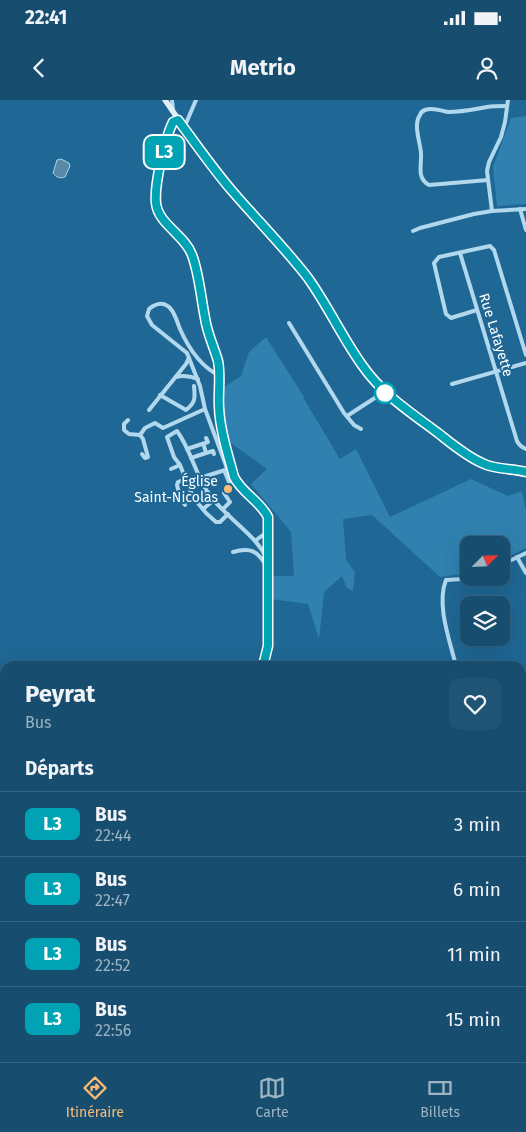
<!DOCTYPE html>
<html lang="fr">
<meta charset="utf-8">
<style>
:root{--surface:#174d6f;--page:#205474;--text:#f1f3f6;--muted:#9eb4c3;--line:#366482;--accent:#fcbc73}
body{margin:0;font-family:"Fira Sans",sans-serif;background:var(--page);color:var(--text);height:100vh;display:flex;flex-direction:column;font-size:19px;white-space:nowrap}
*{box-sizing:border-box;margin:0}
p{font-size:16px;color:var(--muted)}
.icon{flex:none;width:28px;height:28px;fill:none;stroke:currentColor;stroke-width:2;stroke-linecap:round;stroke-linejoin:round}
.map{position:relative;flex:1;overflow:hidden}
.drawer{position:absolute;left:0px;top:561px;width:526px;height:401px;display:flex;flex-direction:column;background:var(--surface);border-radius:15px 15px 0 0;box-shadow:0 5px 20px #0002,0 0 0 1px var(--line)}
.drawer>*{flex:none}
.badge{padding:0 10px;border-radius:8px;font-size:18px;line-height:32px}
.needle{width:32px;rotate:66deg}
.controls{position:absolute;left:460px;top:436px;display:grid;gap:10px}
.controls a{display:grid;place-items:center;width:50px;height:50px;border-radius:10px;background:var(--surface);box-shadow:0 5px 20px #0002,0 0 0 1px var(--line);font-size:25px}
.map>.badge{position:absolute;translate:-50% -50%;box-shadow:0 0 0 2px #fff}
h2{padding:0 25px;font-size:19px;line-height:45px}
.round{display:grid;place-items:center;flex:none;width:52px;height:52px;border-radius:10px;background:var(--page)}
.head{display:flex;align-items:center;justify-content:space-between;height:85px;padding:0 25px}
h1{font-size:24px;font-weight:700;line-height:38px}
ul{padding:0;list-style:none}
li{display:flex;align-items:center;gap:15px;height:65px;padding:0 25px;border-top:1px solid var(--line)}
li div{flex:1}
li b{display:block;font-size:19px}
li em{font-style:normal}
li .badge{min-width:55px;font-weight:700;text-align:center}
.status{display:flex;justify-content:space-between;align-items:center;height:35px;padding:0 25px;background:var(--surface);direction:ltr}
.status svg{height:14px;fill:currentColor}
header{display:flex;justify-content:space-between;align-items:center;height:65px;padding:0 25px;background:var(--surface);font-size:22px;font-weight:700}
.tabs{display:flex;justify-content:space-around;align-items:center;height:70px;border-top:1px solid var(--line);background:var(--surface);font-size:14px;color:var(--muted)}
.tabs a{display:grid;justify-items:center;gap:2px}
.tabs .selected{color:var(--accent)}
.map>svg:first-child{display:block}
</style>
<div class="status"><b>22:41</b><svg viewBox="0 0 49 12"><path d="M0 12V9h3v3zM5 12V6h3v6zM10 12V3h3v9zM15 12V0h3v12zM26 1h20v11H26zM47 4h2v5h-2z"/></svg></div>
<header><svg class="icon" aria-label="back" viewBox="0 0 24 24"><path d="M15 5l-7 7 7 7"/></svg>Metrio<svg class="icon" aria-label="person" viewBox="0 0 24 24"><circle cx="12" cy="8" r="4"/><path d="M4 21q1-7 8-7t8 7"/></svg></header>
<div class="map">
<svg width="526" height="962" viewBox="0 0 526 962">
<rect width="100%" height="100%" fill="#1f6794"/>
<g fill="#3081af">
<path d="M526 16V104L497 106 493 67 511 18Z"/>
<path d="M266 237 304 297V299L340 359 356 349 390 417 471 379 508 396 522 391 526 411V448L501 460V445H469V473L440 477 372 415 343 419 346 460 355 472 353 491 347 488 342 476 324 492 319 539 308 504 271 499 272 476H294L291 432 251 384 267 369 228 341 224 321 223 288 241 276 249 252Z"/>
<rect x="521" y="747" width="5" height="85"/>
<path d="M5 922V958H26L24 962H0V932Z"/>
<path d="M521 937 526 951V962H343L339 958H521Z"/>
<rect x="167" y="958" width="39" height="4"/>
</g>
<path fill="#5989a7" stroke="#a6d5ef" d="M61 59 69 63 70 66 65 77C60 79 56 77 53 73L57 60Z"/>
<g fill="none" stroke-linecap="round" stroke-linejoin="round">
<g stroke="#b2d8ee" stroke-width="4">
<path d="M172 0 173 10"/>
<path d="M178 20 173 22C166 36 164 51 161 66 158 78 155 90 156 103 158 124 185 135 192 155 199 174 200 195 204 214 207 231 214 245 218 261 221 276 218 292 219 307 220 331 228 354 234 377 242 393 261 401 268 417L267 546 263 566"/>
<path d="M184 28 196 0"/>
<path d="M488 80 429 85C416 78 422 65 421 53 420 41 413 25 420 15 421 12 422 11 425 10 434 7 441 11 448 12 461 12 475 9 487 7 493 6 500 6 507 6"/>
<path d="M520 109 526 130"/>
<path d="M492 111 487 71 489 62 501 37 505 22 508 0"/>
<path d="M413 131 420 128 474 114 492 111 526 109"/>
<path d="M460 153 517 341C519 345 521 347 526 349"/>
<path d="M477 210 454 217 451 218 446 214 434 163 439 157 490 146 494 150 526 255"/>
<path d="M289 223 344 313 354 325 361 329"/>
<path d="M220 276C201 267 188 247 180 229 177 222 175 213 170 208 163 201 155 204 149 209L147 216 152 225 187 253 200 286 205 309 231 379 234 377"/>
<path d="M176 277C184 275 190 276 198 279"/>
<path d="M452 284 526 263"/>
<path d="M160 295 186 310C196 302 195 298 194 286"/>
<path d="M149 310 186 264 189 258"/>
<path d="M347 316 384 292"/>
<path d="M128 320 124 324V330L129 334 140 335"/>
<path d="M140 335 145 328 155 323 163 328 205 309"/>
<path d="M140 335 143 339 148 357 145 358 142 354"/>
<path d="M187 349 208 342 206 338"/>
<path d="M206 353 213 351 214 354"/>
<path d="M191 358 206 353 204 346"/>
<path d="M171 369 180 365"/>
<path d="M224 370 229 382"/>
<path d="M200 378 222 371"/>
<path d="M185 379 178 382 177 385 180 397 185 405"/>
<path d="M190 390 203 383"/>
<path d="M195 400 208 392"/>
<path d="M203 409 214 400"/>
<path d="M223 409 230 402 224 393"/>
<path d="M228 414 220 422H216L206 413 193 397 180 365 174 357 167 337 177 331C191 350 195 373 208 393 225 417 253 432 267 458"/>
<path d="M255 441 267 432H268"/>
<path d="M233 452C251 447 258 451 267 467"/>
<path d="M517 457 526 473"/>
<path d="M501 465 526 453"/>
<path d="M456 566C450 541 436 505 446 480L463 479 469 478"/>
<path d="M521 605 526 604"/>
<path d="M521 648 526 647"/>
<path d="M521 877 526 873"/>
<path d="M247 958V962"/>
<path d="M295 958 296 962"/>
<path d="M33 962 35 958"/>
<path d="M92 962 94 958"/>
</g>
<path stroke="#dff0fa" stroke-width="5.5" d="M165 0 203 55 308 179 361 264 375 282 398 303 467 355 483 364 498 368 517 369 526 372"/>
</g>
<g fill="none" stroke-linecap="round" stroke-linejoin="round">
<defs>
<path id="line" d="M263 566 268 546V417C260 401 242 393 234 377 228 354 220 331 219 307 218 292 221 276 218 261 214 247 207 233 205 218 201 198 199 173 192 155 185 135 158 124 156 103 154 85 165 38 173 22L178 20C196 44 213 69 233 92 258 121 285 148 308 178 328 206 342 237 362 265 382 294 410 312 438 333 452 344 466 356 482 363 495 370 512 368 526 372"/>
</defs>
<use href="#line" stroke="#fff" stroke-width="11"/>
<use href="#line" stroke="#00a3b4" stroke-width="8"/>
</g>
<circle fill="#fff" stroke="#00a3b4" stroke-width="2.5" cx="385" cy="293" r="10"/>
<circle fill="#fcbc73" stroke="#1f6794" stroke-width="2" cx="228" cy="389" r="5"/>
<g text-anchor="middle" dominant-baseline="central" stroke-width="4" stroke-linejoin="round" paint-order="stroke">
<g font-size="14" fill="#fff" stroke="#1f6794">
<text transform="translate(496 235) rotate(73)">Rue Lafayette</text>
</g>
<g font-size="14" fill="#fff" stroke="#1f6794" text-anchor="end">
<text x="218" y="381">Église<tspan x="218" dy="16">Saint-Nicolas</tspan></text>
</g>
</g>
</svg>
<div class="controls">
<a><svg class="needle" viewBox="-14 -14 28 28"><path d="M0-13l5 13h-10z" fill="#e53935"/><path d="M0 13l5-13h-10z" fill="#9eb4c3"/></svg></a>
<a><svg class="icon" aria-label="layers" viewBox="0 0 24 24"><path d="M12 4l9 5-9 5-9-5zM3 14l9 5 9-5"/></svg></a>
</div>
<b class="badge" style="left:164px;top:52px;background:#00a3b4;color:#fff">L3</b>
<section class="drawer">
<div class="head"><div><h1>Peyrat</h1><p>Bus</p></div><a class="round"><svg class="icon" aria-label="heart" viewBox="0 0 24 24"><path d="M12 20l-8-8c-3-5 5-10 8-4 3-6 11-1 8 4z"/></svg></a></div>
<h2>Départs</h2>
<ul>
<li><span class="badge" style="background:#00a3b4;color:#fff">L3</span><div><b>Bus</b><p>22:44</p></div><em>3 min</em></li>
<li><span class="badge" style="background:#00a3b4;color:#fff">L3</span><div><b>Bus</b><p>22:47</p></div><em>6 min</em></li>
<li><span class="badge" style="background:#00a3b4;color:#fff">L3</span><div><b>Bus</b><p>22:52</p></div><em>11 min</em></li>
<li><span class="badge" style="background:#00a3b4;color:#fff">L3</span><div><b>Bus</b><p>22:56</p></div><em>15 min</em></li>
</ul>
</section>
</div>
<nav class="tabs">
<a class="selected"><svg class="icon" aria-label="directions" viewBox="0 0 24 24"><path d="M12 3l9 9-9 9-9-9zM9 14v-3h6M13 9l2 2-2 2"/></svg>Itinéraire</a>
<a><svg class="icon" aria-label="map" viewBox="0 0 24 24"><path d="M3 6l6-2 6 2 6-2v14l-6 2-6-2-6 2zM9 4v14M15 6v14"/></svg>Carte</a>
<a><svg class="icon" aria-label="tickets" viewBox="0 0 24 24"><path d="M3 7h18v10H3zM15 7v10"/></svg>Billets</a>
</nav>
